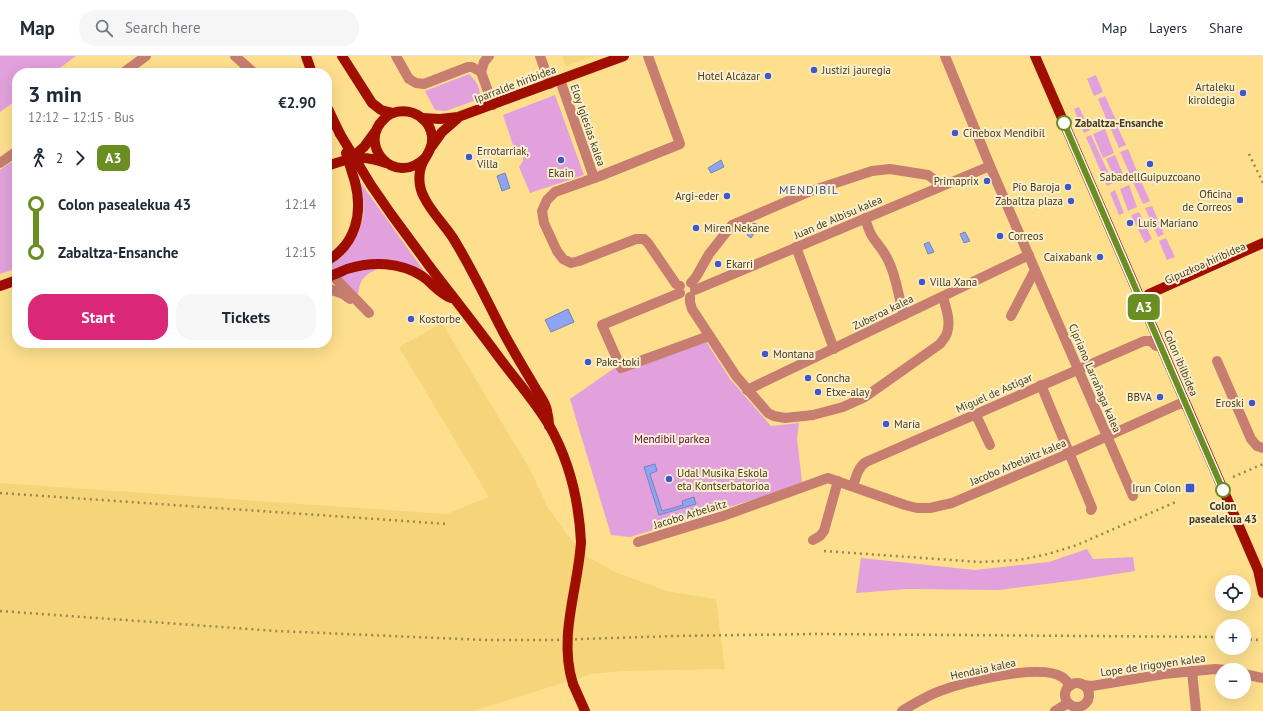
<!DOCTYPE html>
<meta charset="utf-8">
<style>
:root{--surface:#fff;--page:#f6f6f7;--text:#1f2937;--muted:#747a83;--line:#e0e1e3;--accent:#db2777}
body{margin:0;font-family:"PT Sans",sans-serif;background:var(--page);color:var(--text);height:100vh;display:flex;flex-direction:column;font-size:15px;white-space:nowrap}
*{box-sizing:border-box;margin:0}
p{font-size:13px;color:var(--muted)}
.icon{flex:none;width:22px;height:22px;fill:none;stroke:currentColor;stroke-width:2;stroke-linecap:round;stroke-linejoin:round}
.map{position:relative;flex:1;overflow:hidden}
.panel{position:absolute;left:12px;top:12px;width:320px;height:280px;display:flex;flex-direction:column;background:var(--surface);border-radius:16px;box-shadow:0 4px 16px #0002}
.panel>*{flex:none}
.badge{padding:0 8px;border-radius:6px;font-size:14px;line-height:26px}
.tools{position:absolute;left:1215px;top:519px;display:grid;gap:8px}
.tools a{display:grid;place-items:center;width:36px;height:36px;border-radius:50%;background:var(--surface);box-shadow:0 4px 16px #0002;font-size:20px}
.map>.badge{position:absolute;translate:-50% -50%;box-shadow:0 0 0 2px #fff}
.legs{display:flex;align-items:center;gap:6px;height:44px;padding:0 16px;font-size:13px}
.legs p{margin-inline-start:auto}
.overview{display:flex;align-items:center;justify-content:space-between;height:68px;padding:0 16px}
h1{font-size:22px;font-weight:700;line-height:30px}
.primary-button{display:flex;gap:8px;margin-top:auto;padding:8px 16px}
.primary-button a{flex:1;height:46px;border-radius:16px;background:var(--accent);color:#fff;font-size:16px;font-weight:700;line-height:46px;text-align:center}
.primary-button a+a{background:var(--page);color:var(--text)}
ul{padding:0 16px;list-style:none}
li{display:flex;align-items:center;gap:14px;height:48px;font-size:15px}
li i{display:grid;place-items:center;width:6px;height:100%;margin:0 5px;background:currentColor}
li i::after{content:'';width:10px;height:10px;margin:-5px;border:3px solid;border-radius:50%;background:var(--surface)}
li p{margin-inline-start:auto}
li:first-child i{background:linear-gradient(#0000 50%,currentColor 0)}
li:last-child i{background:linear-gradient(currentColor 50%,#0000 0)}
header{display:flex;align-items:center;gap:24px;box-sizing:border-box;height:56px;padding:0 20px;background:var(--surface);border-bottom:1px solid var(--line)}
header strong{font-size:19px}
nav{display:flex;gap:22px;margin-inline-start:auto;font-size:14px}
.search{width:280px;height:36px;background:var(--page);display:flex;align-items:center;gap:10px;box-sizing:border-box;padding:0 14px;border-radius:16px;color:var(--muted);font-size:15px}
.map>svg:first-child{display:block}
</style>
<header>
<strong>Map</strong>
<div class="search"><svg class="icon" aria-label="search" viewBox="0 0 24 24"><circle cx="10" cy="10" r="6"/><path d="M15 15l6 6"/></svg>Search here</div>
<nav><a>Map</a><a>Layers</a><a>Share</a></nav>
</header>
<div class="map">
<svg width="1263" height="655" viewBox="0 0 1263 655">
<rect width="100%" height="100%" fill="#fddf8d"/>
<g fill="#f6d57a">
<path d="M562 0H594L566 10Z"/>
<path d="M442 267 531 415 548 452 569 481 588 501 615 516 667 535 716 543 725 613 623 615 592 618 473 655H0V427L446 458 489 441 399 291Z"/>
</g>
<g fill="#e2a1dc">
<path d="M0 0H76L53 17H17V44L0 56Z"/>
<path d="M469 18C476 24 482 34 479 43L446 55 435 54 425 35Z"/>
<path d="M1096 19 1103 36 1094 40 1087 23Z"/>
<path d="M555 39 584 119 530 137 519 111C526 102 524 97 514 92L503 59Z"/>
<path d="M1105 40 1116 64 1108 67 1098 43Z"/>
<path d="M1079 51 1090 74 1084 77 1074 53Z"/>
<path d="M1116 68 1126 89 1119 92 1110 71Z"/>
<path d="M1105 73 1114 97 1103 102 1093 78Z"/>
<path d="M1091 79 1113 127 1107 130 1086 81Z"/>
<path d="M1128 93 1138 118 1131 121 1120 96Z"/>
<path d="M1115 99 1125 123 1117 127 1106 103Z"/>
<path d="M17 102V212L0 218V114Z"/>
<path d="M1140 123 1150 145 1143 148 1133 126Z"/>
<path d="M360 126 426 218 407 209 327 215V211C346 201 358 182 363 161 365 150 362 137 360 126Z"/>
<path d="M1129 129 1137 151 1128 155 1120 133Z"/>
<path d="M1115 134 1124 157 1119 159 1110 137Z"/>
<path d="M1152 150 1164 178 1158 181 1145 152Z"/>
<path d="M1139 156 1152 183 1145 187 1131 159Z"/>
<path d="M1166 182 1175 201 1167 204 1159 185Z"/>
<path d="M382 211C366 218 360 221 358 239L337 221 350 216Z"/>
<path d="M705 284 730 323 771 370 799 367 797 382 802 426 772 438 630 481 611 479 570 343 616 311Z"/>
<path d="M1087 493 1093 503 1133 501 1135 515 1078 524 999 534 908 533 856 537 861 502 975 514 1049 506Z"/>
</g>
<g fill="#8ca4f3" stroke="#7784b2">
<path d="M721 104 724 111 711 117 708 112Z"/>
<path d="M505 117 510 132 502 135 497 120Z"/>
<path d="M754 167 758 169 757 173 751 182 747 179 751 169Z"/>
<path d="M965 176 970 185 964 187 960 178Z"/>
<path d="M929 186 934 196 928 198 924 188Z"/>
<path d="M568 253 574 266 551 276 545 264Z"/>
<path d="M655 408 657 415 650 418 662 455 683 449 682 445 694 441 696 448 659 459 644 411Z"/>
</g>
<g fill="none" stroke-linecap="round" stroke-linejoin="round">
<g stroke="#c77e71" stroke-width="10">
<path d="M235 0 254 17"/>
<path d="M396 0 409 23 416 27 424 28 468 11H472L481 16"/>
<path d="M489 0 484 6 481 16 493 49"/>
<path d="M540 0 550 28"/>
<path d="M648 0 680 88 600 120 555 136 547 144 542 155 544 167 557 195 563 203 571 207 579 205 636 183H644L648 187 676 228 680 230"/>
<path d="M945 0 990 110 1133 440"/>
<path d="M123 17 146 0"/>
<path d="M560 24 594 122"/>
<path d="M0 107 17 95"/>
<path d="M865 162C867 169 869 175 872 180 877 188 884 195 888 204 897 221 898 241 904 259"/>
<path d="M796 191 834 293"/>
<path d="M327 218 335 222 369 257"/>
<path d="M691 227 696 221 709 198 732 169 811 135 872 115 890 113 928 119 935 124 939 131"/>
<path d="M327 232 343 238 350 243"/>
<path d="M695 234 990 110"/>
<path d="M680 237 602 269 621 312 709 280"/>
<path d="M690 241V246L692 253 736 320 768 357 774 360 785 362 813 359 843 351 865 341 940 288C942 285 946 281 947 277 951 265 946 252 943 241"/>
<path d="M1011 260 1035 214"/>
<path d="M1217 305 1251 383 1257 390 1263 392"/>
<path d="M1041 329 1092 452 1091 454"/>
<path d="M747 334 1029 199"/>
<path d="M976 359 990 389"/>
<path d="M853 430C856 421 858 411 866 406L1144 285H1151L1156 290"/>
<path d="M813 484 820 480 824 475 838 425"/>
<path d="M638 486 723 460 828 422 905 449 917 452H930L952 447 1070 397 1179 348H1184L1188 352"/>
<path d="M1192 615 1196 655"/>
<path d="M1244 618 1263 622"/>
<circle cx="1077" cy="639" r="12"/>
<path d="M1083 629 1092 630 1164 618 1215 613 1226 614"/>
<path d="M902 655C914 648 926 640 940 635 964 626 1040 607 1062 621 1065 623 1068 627 1071 629"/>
<path d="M1055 655 1068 647"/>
</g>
<g stroke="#a00d01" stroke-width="10">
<path d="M306 0 312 17"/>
<path d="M342 0 372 47 381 54 393 57"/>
<path d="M1035 0 1258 514 1263 537"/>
<path d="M327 51 340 78"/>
<path d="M422 62 440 63 458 61 624 0"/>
<path d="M432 90 442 76 457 63"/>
<path d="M351 102 364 91 375 76"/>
<path d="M425 102C394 132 357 88 384 63 400 47 429 57 432 80 433 91 428 97 423 106 418 116 418 130 424 141 431 156 444 168 453 182 471 211 485 241 500 270 511 292 524 312 536 333 540 340 546 347 547 355 548 359 549 365 549 370"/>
<path d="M327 110C350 102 362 98 386 107"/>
<path d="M327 205C356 188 363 157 355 126"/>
<path d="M430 211C453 241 476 270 498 300 515 323 535 345 549 369 569 404 579 446 581 486"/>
<path d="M327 221C334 219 340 216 347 213 372 205 400 206 422 220 432 227 440 238 451 242"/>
<path d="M0 230 17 224"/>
<path d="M1142 251 1144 244 1149 238 1263 187"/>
<path d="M573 628 585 655"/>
</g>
<g stroke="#9b874f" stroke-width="2.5" stroke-dasharray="2 4" stroke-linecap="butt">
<path d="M1249 98 1263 127"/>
<path d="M1233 421 1263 408"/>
<path d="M0 437 448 468"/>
<path d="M824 495 980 506 1019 504 1048 498 1077 489 1178 445"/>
<path d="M0 555 276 575 485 584H553L674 580 817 578 1222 581"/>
<path d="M1244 583 1258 584"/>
</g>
<g stroke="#a00d01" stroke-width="10">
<path d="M340 78 371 129 391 158 430 211"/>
<path d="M346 97 355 126"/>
<path d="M573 628C558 580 578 534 581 486"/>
</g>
</g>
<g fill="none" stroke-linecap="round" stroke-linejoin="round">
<defs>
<path id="line-1" d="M1064 67 1223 434"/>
</defs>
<use href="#line-1" stroke="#fff" stroke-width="9"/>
<use href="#line-1" stroke="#6b8e23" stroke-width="6"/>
</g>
<g fill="#4057ca" stroke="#faefcf" stroke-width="1.5">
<circle cx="814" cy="14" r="4"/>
<circle cx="768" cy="20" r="4"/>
<circle cx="1243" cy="37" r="4"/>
<circle cx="955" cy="77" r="4"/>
<circle cx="469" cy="101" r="4"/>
<circle cx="561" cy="104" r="4"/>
<circle cx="1150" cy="108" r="4"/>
<circle cx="987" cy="125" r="4"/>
<circle cx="1068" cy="131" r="4"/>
<circle cx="727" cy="140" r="4"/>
<circle cx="1240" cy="144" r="4"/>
<circle cx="1071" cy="145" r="4"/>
<circle cx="1130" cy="167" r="4"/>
<circle cx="696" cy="172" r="4"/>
<circle cx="1000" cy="180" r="4"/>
<circle cx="1100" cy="201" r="4"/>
<circle cx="718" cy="208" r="4"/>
<circle cx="922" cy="226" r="4"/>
<circle cx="411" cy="263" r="4"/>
<circle cx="765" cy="298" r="4"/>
<circle cx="588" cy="306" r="4"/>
<circle cx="808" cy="322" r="4"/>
<circle cx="818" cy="336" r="4"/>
<circle cx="1160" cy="341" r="4"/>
<circle cx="1252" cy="347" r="4"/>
<circle cx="886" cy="368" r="4"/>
<circle cx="669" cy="423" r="4"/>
<rect x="1185" y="427" width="10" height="10" rx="2"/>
</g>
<g fill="#fff" stroke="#6b8e23" stroke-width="2">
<circle cx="1064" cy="67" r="7"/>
<circle cx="1223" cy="434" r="7"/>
</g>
<g text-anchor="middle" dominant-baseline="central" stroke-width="4" stroke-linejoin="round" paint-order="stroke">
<g font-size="11" fill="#473b19" stroke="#faefcf" text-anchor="start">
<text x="822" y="14">Justizi jauregia</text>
<text x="760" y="20" text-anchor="end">Hotel Alcázar</text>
<text x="1235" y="31" text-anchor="end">Artaleku<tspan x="1235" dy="13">kiroldegia</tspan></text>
<text x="963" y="77">Cinebox Mendibil</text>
<text x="477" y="95">Errotarriak,<tspan x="477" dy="13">Villa</tspan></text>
<text x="561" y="117" text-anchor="middle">Ekain</text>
<text x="1150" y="121" text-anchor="middle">SabadellGuipuzcoano</text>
<text x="979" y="125" text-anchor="end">Primaprix</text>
<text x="1060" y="131" text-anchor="end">Pío Baroja</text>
<text x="1232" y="138" text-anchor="end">Oficina<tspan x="1232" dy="13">de Correos</tspan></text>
<text x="719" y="140" text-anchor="end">Argi-eder</text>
<text x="1063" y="145" text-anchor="end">Zabaltza plaza</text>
<text x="1138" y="167">Luis Mariano</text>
<text x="704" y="172">Miren Nekane</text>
<text x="1008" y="180">Correos</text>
<text x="1092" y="201" text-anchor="end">Caixabank</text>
<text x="726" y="208">Ekarri</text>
<text x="930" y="226">Villa Xana</text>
<text x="419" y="263">Kostorbe</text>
<text x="773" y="298">Montana</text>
<text x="596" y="306">Pake-toki</text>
<text x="816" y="322">Concha</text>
<text x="826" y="336">Etxe-alay</text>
<text x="1152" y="341" text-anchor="end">BBVA</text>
<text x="1244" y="347" text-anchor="end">Eroski</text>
<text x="894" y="368">María</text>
<text x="677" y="417">Udal Musika Eskola<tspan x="677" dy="13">eta Kontserbatorioa</tspan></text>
<text x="1181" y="432" text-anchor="end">Irun Colon</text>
</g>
<g font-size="11" fill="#473b19" stroke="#faefcf">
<text transform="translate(515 28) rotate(-21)">Iparralde hiribidea</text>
<text transform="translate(588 69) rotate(71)">Eloy Iglesias kalea</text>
<text transform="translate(838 161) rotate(-23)">Juan de Albisu kalea</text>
<text transform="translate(1205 207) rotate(-24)">Gipuzkoa hiribidea</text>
<text transform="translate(883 256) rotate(-26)">Zuberoa kalea</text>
<text transform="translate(1181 307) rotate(67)">Colon ibilbidea</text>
<text transform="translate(1095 322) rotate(67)">Cipriano Larrañaga kalea</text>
<text transform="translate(994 337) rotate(-24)">Miguel de Astigar</text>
<text transform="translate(1018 406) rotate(-23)">Jacobo Arbelaitz kalea</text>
<text transform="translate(690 458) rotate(-17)">Jacobo Arbelaitz</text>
<text transform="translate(1153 609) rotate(-8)">Lope de Irigoyen kalea</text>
<text transform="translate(983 613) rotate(-12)">Hendaia kalea</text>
</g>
<g font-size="11" font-weight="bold" fill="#473b19" stroke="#faefcf" text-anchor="start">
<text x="1075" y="67">Zabaltza-Ensanche</text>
<text x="1223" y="450" text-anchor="middle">Colon<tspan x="1223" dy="13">pasealekua 43</tspan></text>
</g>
<g font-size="11" fill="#570253" stroke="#faefcf">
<text x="672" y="383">Mendibil parkea</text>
</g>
<g font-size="12" letter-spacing="1" fill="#42538f" stroke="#faefcf">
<text x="809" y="133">MENDIBIL</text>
</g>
</g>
</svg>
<div class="tools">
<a><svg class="icon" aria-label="locate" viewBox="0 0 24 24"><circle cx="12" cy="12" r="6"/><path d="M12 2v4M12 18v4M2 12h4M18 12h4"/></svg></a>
<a>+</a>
<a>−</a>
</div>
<b class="badge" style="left:1144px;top:251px;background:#6b8e23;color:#fff">A3</b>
<section class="panel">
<div class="overview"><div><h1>3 min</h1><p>12:12 – 12:15 · Bus</p></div><b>€2.90</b></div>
<div class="legs"><svg class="icon" aria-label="walk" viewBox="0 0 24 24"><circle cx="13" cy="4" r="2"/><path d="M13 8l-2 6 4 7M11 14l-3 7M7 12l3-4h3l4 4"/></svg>2<svg class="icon" aria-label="forward" viewBox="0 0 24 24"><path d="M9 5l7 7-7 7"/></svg><b class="badge" style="background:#6b8e23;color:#fff">A3</b></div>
<ul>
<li><i style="color:#6b8e23"></i><b>Colon pasealekua 43</b><p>12:14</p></li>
<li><i style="color:#6b8e23"></i><b>Zabaltza-Ensanche</b><p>12:15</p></li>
</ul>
<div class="primary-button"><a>Start</a><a>Tickets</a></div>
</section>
</div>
